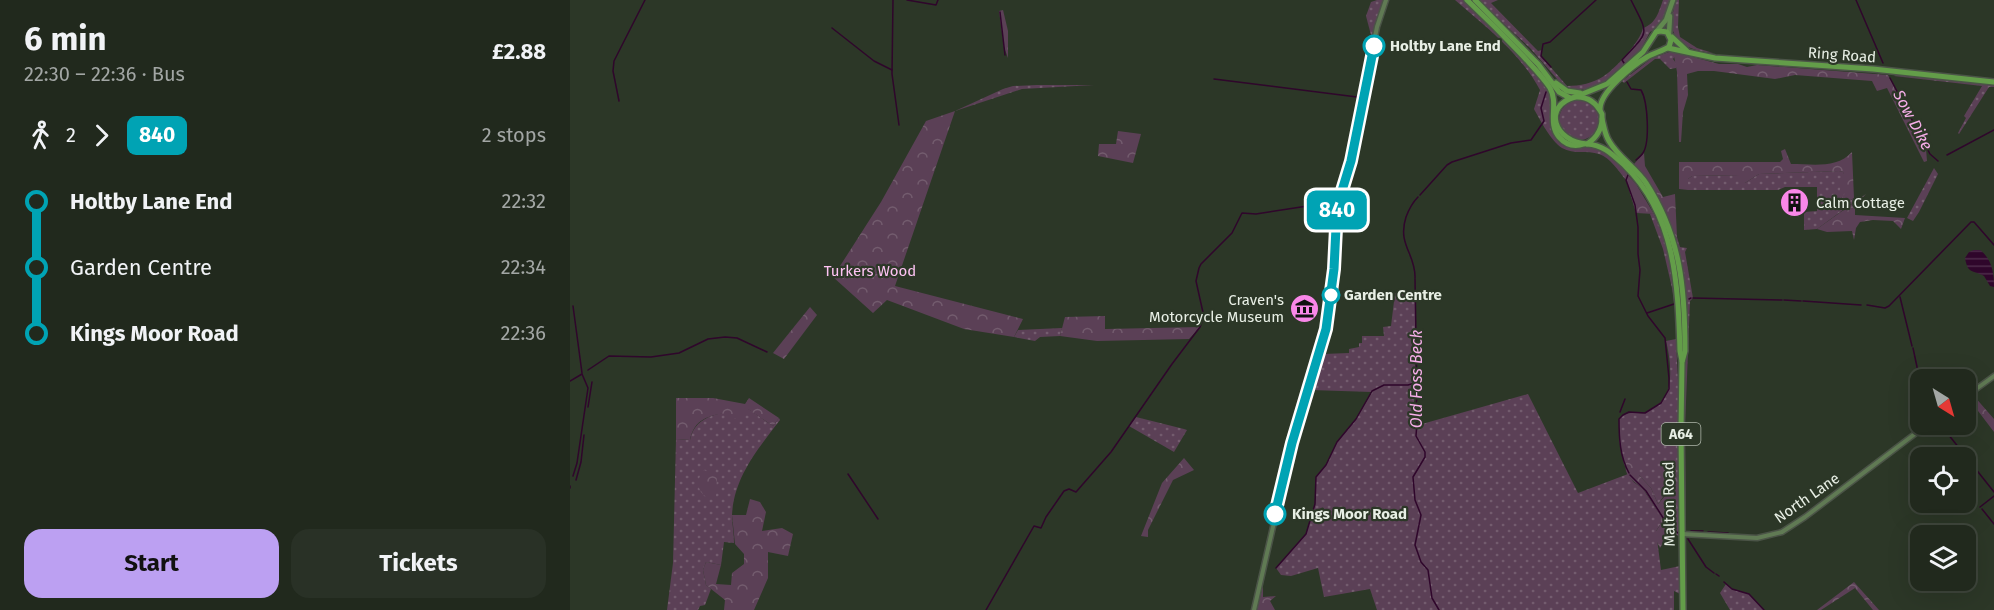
<!DOCTYPE html>
<meta charset="utf-8">
<style>
:root{--surface:#21291d;--page:#293126;--text:#f1f3f6;--muted:#a2a6a4;--line:#3e453b;--accent:#bca0f2}
body{margin:0;font-family:"Fira Sans",sans-serif;background:var(--page);color:var(--text);height:100vh;display:flex;flex-direction:column;font-size:22px;white-space:nowrap}
*{box-sizing:border-box;margin:0}
p{font-size:20px;color:var(--muted)}
.icon{flex:none;width:33px;height:33px;fill:none;stroke:currentColor;stroke-width:2;stroke-linecap:round;stroke-linejoin:round}
.map{position:relative;flex:1;overflow:hidden}
.side{display:flex;flex-direction:column;background:var(--surface);width:570px}
.side>*{flex:none}
.badge{padding:0 12px;border-radius:9px;font-size:21px;line-height:39px}
.needle{width:39px;rotate:143deg}
.buttons{position:absolute;left:1340px;top:369px;display:grid;gap:12px}
.buttons a{display:grid;place-items:center;width:66px;height:66px;border-radius:12px;background:var(--surface);box-shadow:0 6px 24px #0002,0 0 0 2px var(--line);font-size:30px}
.map>.badge{position:absolute;translate:-50% -50%;box-shadow:0 0 0 3px #fff}
.legs{display:flex;align-items:center;gap:9px;height:66px;padding:0 24px;font-size:20px}
.legs p{margin-inline-start:auto}
.headline{display:flex;align-items:center;justify-content:space-between;height:102px;padding:0 24px}
h1{font-size:33px;font-weight:700;line-height:45px}
.cta{display:flex;gap:12px;margin-top:auto;padding:12px 24px}
.cta a{flex:1;height:69px;border-radius:18px;background:var(--accent);color:#111;font-size:24px;font-weight:700;line-height:69px;text-align:center}
.cta a+a{background:var(--page);color:var(--text)}
ul{padding:0 24px;list-style:none}
li{display:flex;align-items:center;gap:21px;height:66px;font-size:22px}
li i{display:grid;place-items:center;width:9px;height:100%;margin:0 8px;background:currentColor}
li i::after{content:'';width:15px;height:15px;margin:-8px;border:4px solid;border-radius:50%;background:var(--surface)}
li p{margin-inline-start:auto}
li:first-child i{background:linear-gradient(#0000 50%,currentColor 0)}
li:last-child i{background:linear-gradient(currentColor 50%,#0000 0)}
main{display:flex;flex:1;min-height:0}
.map>svg:first-child{display:block}
</style>
<main>
<section class="side">
<div class="headline"><div><h1>6 min</h1><p>22:30 – 22:36 · Bus</p></div><b>£2.88</b></div>
<div class="legs"><svg class="icon" aria-label="walk" viewBox="0 0 24 24"><circle cx="13" cy="4" r="2"/><path d="M13 8l-2 6 4 7M11 14l-3 7M7 12l3-4h3l4 4"/></svg>2<svg class="icon" aria-label="forward" viewBox="0 0 24 24"><path d="M9 5l7 7-7 7"/></svg><b class="badge" style="background:#00a3b4;color:#fff">840</b><p>2 stops</p></div>
<ul>
<li><i style="color:#00a3b4"></i><b>Holtby Lane End</b><p>22:32</p></li>
<li><i style="color:#00a3b4"></i><span>Garden Centre</span><p>22:34</p></li>
<li><i style="color:#00a3b4"></i><b>Kings Moor Road</b><p>22:36</p></li>
</ul>
<div class="cta"><a>Start</a><a>Tickets</a></div>
</section>
<div class="map">
<svg width="1424" height="610" viewBox="0 0 1424 610">
<defs>
<pattern id="grass-dots" width="8" height="8" patternUnits="userSpaceOnUse" patternTransform="scale(1.5)"><rect width="8" height="8" fill="#5b4056"/><path d="M2 2h.1M6 6h.1" fill="none" stroke="#735c6e" stroke-width="1.8" stroke-linecap="round"/></pattern>
<pattern id="forest-crowns" width="20" height="18" patternUnits="userSpaceOnUse" patternTransform="scale(1.5)"><rect width="20" height="18" fill="#5b4056"/><path d="M2 6a3 3 0 1 1 6 0M12 15a3 3 0 1 1 6 0" fill="none" stroke="#735c6e"/></pattern>
<pattern id="water-rules" width="6" height="5" patternUnits="userSpaceOnUse" patternTransform="scale(1.5)"><rect width="6" height="5" fill="#2f062b"/><path d="M0 2.5h6" fill="none" stroke="#4d2b4a"/></pattern>
</defs>
<rect width="100%" height="100%" fill="#2c3727"/>
<g fill="url(#grass-dots)">
<path d="M807 0H814L803 35H801L796 16 801 2Z"/>
<path d="M885 0H893C917 20 938 43 959 66 965 73 976 82 979 91 985 107 974 125 987 140 999 153 1012 145 1026 148 1037 151 1052 166 1058 175L1056 180C1049 172 1040 157 1029 154 1017 150 1004 155 992 148 981 141 970 120 964 109L970 90C951 54 915 26 885 0Z"/>
<path d="M908 0H928L921 3 968 51 972 50 971 56 997 86C1010 86 1023 83 1034 76 1046 68 1070 42 1073 28 1086 24 1089 11 1093 0H1101L1095 17 1088 27 1080 32 1071 49 1032 84 1017 89 1006 90 994 87 960 48Z"/>
<path d="M1105 0H1109L1108 27 1110 37 1127 48 1143 53C1123 51 1100 44 1102 20 1102 13 1105 7 1105 0Z"/>
<path d="M1102 51 1108 53 1103 59 1106 63V68L1100 69 1090 59H1085L1054 83 1052 81 1082 58Z"/>
<path d="M1326 75 1424 85V87H1419L1389 134 1388 133 1396 118 1394 116 1412 86 1324 76Z"/>
<path d="M467 85H524L452 89 385 111 433 89 443 86Z"/>
<circle cx="1009" cy="120" r="20"/>
<path d="M1364 168 1368 174 1349 212 1343 221 1337 218Z"/>
<path d="M1269 171 1273 172 1275 176 1276 203 1284 198V202L1247 229 1234 230V212L1247 211V187H1215L1208 190H1118V179L1122 176 1170 175 1175 183 1189 174Z"/>
<path d="M1080 214H1084C1102 253 1105 284 1107 325L1102 288 1093 249Z"/>
<path d="M1104 236 1107 237 1110 247 1117 248 1115 252 1123 298 1120 301 1115 427 1116 533H1114L1113 425 1116 296 1111 262Z"/>
<path d="M825 293 845 296V396L843 407 845 426 958 394 1008 493 1058 474C1062 482 1065 483 1072 488 1074 490 1090 515 1091 517 1092 523 1089 527 1086 531L1091 570 1110 566V594L1104 591V610H807L800 589 754 597 748 568 721 576 711 575 706 568 736 534 745 504 746 477 756 465 767 442 786 419 802 392 741 390 753 354 779 353V349L789 347V343H792V336H814L813 327 821 326Z"/>
<path d="M492 328 490 336 470 337 465 341 444 337 448 330Z"/>
<path d="M1106 339 1109 402 1108 475 1102 480 1101 489 1093 497 1088 504 1081 488 1069 475 1068 471 1056 462 1055 466 1054 464 1049 439V419C1057 410 1064 414 1075 413 1081 409 1090 405 1094 398 1104 385 1100 356 1096 341Z"/>
<path d="M177 408 203 426 209 418 210 420C188 449 164 477 162 515 162 524 164 534 164 543L154 542 151 565 136 562 133 570 136 585 141 589 135 605 130 606 128 610H97L103 563 106 439 120 440C126 412 154 414 177 408Z"/>
<path d="M566 417 614 429 617 430 604 452 559 426Z"/>
<path d="M1156 584 1162 589 1179 594 1194 610H1160L1150 593Z"/>
</g>
<g fill="url(#forest-crowns)">
<path d="M433 10 438 31V58L434 47 429 11Z"/>
<path d="M1108 53 1149 64H1168L1177 67 1187 65 1318 75 1356 149 1357 161 1354 162 1317 88 1307 91 1302 81 1225 75 1205 79 1144 71H1128L1117 74 1118 95 1113 112 1111 142H1109L1107 72 1104 56Z"/>
<path d="M385 111 325 286 453 319 444 337 394 329 317 300 303 313 263 277 311 202 356 121Z"/>
<path d="M548 131 571 134 563 163 528 156 529 144H546Z"/>
<path d="M1215 149 1221 164C1242 164 1267 169 1282 152L1284 198 1275 203 1270 201 1275 193 1270 190 1271 178 1274 175 1273 172 1269 171 1189 174 1175 183 1170 182V175L1122 176 1118 179V190L1109 189V162H1210L1213 159 1211 151Z"/>
<path d="M1074 153 1075 166 1093 197 1105 194 1107 237 1104 236 1086 195 1064 164Z"/>
<path d="M1058 175 1066 184 1084 214 1066 213 1056 180Z"/>
<path d="M1296 194 1285 205V215L1335 218 1331 229 1323 221 1303 220 1290 222 1286 228 1284 240 1282 231 1257 232 1247 229Z"/>
<path d="M240 307 247 315 214 359 203 353Z"/>
<path d="M535 316V329L630 327 619 339 527 341 490 336 495 317Z"/>
<path d="M1404 396 1424 419V432L1402 403 1395 408V403Z"/>
<path d="M106 398H143L175 404 179 398 209 418 203 426 178 409 169 418H158V413C139 415 124 419 120 440L106 439Z"/>
<path d="M614 458 624 470 603 480 578 530V537L571 536 592 483Z"/>
<path d="M1062 458 1069 464V475L1081 488 1088 504 1101 489 1102 480 1108 475 1109 536 1101 533 1098 535 1090 548 1086 540V531C1089 527 1092 523 1091 518 1090 515 1075 491 1073 489 1064 481 1053 477 1056 462Z"/>
<path d="M134 470 147 476 146 496 141 499C128 495 124 481 134 470Z"/>
<path d="M180 499 190 502 196 512 192 531 212 528 223 534 218 556 198 552V578L184 610H154L155 600 136 585 133 570 136 562 151 565 146 584 161 585 162 573 174 564V554L165 544 162 515H176Z"/>
<path d="M1284 582 1309 610H1303L1285 588 1251 610H1247Z"/>
<path d="M693 585V597L706 596 700 601 705 610H687Z"/>
</g>
<path fill="url(#water-rules)" d="M1404 250H1410C1422 259 1424 273 1424 287L1420 286 1414 276C1402 269 1398 275 1395 258L1399 252Z"/>
<g fill="none" stroke-linecap="round" stroke-linejoin="round">
<g stroke="#2f062b" stroke-width="1.5">
<path d="M323 0 322 74 329 125"/>
<path d="M337 0 366 5 368 0"/>
<path d="M1286 0 1313 63"/>
<path d="M430 12 435 55"/>
<path d="M262 28 304 61 322 70"/>
<path d="M1054 63 1052 60C1080 30 1079 36 1061 0"/>
<path d="M981 67 971 56 973 44 980 42 1026 0"/>
<path d="M1320 78 1360 154 1368 161"/>
<path d="M644 79 787 97"/>
<path d="M1057 82 1061 89 1071 90C1078 102 1080 142 1073 153 1071 156 1068 158 1066 160"/>
<path d="M49 101 43 71 44 61 75 0"/>
<path d="M1377 155 1424 130"/>
<path d="M1058 175 1056 180 1065 205 1068 227V254L1070 270 1068 296 1078 316 1095 338 1099 378V389L1091 403 1075 413 1059 412 1053 415 1049 419C1049 438 1050 457 1059 473"/>
<path d="M850 195 877 165 882 162 941 143 961 140 974 121 971 108 976 92"/>
<path d="M845 278C846 254 827 245 836 217 839 209 842 203 848 197"/>
<path d="M845 279 847 398 845 410 847 422 846 436 855 452V457L843 477 845 500 851 515 845 545 851 562 858 570 862 598 869 610"/>
<path d="M1330 297 1342 346"/>
<path d="M1123 298 1212 300"/>
<path d="M1119 299 1121 298"/>
<path d="M1214 300 1231 301"/>
<path d="M1233 301 1291 305"/>
<path d="M1297 305 1315 308 1319 306 1401 222H1404L1424 245"/>
<path d="M3 306 12 373"/>
<path d="M1077 313 1104 304"/>
<path d="M1343 348 1350 381"/>
<path d="M18 370 39 356 81 357 109 353 138 339 155 337 167 338 197 352"/>
<path d="M0 381 12 374 18 388 7 463 3 476"/>
<path d="M1395 392 1401 387"/>
<path d="M18 407 22 382"/>
<path d="M1050 412 1055 399"/>
<path d="M1370 424 1424 492"/>
<path d="M278 474 308 519"/>
<path d="M1060 475 1076 491 1097 524 1108 533"/>
<path d="M6 480 11 462 14 435"/>
<path d="M0 488V486"/>
<path d="M1410 507 1424 496"/>
<path d="M1412 509 1424 524"/>
<path d="M1236 513 1282 479"/>
<path d="M1121 531H1133"/>
<path d="M1138 532 1158 533"/>
<path d="M1118 539 1136 567 1144 573"/>
<path d="M706 568 736 534 745 504 746 477 756 465 767 442 786 419 802 391 814 385H838L845 383"/>
<path d="M1146 574 1149 576"/>
<path d="M1154 582 1162 589 1179 594 1194 610"/>
<path d="M416 610 464 526 471 528 476 517 494 491 499 489 506 492 541 452 602 364 630 327 634 317 626 281 629 268 631 264 662 233 672 213 686 214 744 205"/>
</g>
<defs>
<g id="secondary">
<path d="M1395 397 1424 376"/>
<path d="M1112 534 1187 538 1212 532 1235 517 1358 424"/>
<path d="M684 610 721 448 752 346 762 285 767 207 781 161 807 27 816 0"/>
</g>
<g id="primary">
<path d="M1086 32 1096 20 1103 0"/>
<path d="M1099 34 1100 16"/>
</g>
<g id="highway">
<path d="M897 0C916 18 935 37 953 56 962 66 973 77 980 88 989 104 977 123 989 137 996 145 1005 147 1014 144"/>
<path d="M905 0 968 64 989 92 1000 98"/>
<path d="M1102 37 1117 51"/>
<path d="M1098 48 1145 58 1303 69 1424 82"/>
<path d="M986 83 997 91 1010 93"/>
<path d="M1005 97 1037 84 1073 52 1086 32 1090 31 1097 32 1101 40 1099 47C1092 51 1084 53 1077 57 1062 66 1030 92 1030 109"/>
<path d="M1005 97C1018 96 1026 102 1032 114 1033 127 1028 137 1017 144 984 142 972 106 1005 97Z"/>
<path d="M1032 119C1034 127 1035 135 1039 141 1048 157 1066 168 1076 183 1111 237 1115 289 1115 351L1112 362 1111 431 1113 610"/>
<path d="M1017 144C1034 145 1043 155 1055 166 1106 216 1108 286 1110 351L1112 361"/>
</g>
</defs>
<use href="#secondary" stroke="#4b5447" stroke-width="7"/>
<use href="#primary" stroke="#4b5447" stroke-width="8"/>
<use href="#highway" stroke="#4b5447" stroke-width="8"/>
<use href="#secondary" stroke="#607a54" stroke-width="4"/>
<use href="#primary" stroke="#61894f" stroke-width="4.5"/>
<use href="#highway" stroke="#639d49" stroke-width="5"/>
</g>
<g fill="none" stroke-linecap="round" stroke-linejoin="round">
<defs>
<path id="line-1" d="M705 514 722 443 756 329 764 269 767 207 781 161 804 46"/>
</defs>
<use href="#line-1" stroke="#fff" stroke-width="14"/>
<use href="#line-1" stroke="#00a3b4" stroke-width="9"/>
</g>
<defs>
<symbol id="building-disc" viewBox="-11 -11 22 22"><circle r="9.5" fill="#f987e8" stroke="#2c3727"/><path d="M-4-6H4V6H1V3H-1V6H-4ZM-2.5-4.3h1.7v1.8h-1.7ZM.8-4.3h1.7v1.8H.8ZM-2.5-1h1.7V.8h-1.7ZM.8-1h1.7V.8H.8Z" fill="#111"/></symbol>
<symbol id="museum-disc" viewBox="-11 -11 22 22"><circle r="9.5" fill="#f987e8" stroke="#2c3727"/><path d="M0-6L6-3V-2H-6V-3ZM-5-1h2V3h-2ZM-1-1h2V3h-2ZM3-1h2V3H3ZM-6 4H6V6H-6Z" fill="#111"/></symbol>
</defs>
<g fill-rule="evenodd">
<use href="#building-disc" x="1208" y="186" width="33" height="33"/>
<use href="#museum-disc" x="718" y="292" width="33" height="33"/>
</g>
<g fill="#fff" stroke="#00a3b4" stroke-width="3">
<circle cx="804" cy="46" r="10"/>
<circle cx="761" cy="295" r="8"/>
<circle cx="705" cy="514" r="10"/>
</g>
<g text-anchor="middle" dominant-baseline="central" stroke-width="4.5" stroke-linejoin="round" paint-order="stroke">
<rect fill="#2c3727" stroke="#b0b8ac" stroke-width="1.5" x="1091.5" y="423" width="39" height="22" rx="4.5"/>
<g font-size="14" font-weight="bold" fill="#e8efe5">
<text x="1111" y="434">A64</text>
</g>
<g font-size="15" font-weight="bold" fill="#e8efe5" stroke="#2c3727" text-anchor="start">
<text x="820" y="46">Holtby Lane End</text>
<text x="774" y="295">Garden Centre</text>
<text x="722" y="514">Kings Moor Road</text>
</g>
<g font-size="15" fill="#e8efe5" stroke="#2c3727">
<text transform="translate(1272 55) rotate(4)">Ring Road</text>
<text transform="translate(1237 498) rotate(-35)">North Lane</text>
<text transform="translate(1099 504) rotate(-91)">Malton Road</text>
</g>
<g font-size="15" fill="#e8efe5" stroke="#2c3727" text-anchor="start">
<text x="1246" y="203">Calm Cottage</text>
<text x="714" y="300" text-anchor="end">Craven's<tspan x="714" dy="17">Motorcycle Museum</tspan></text>
</g>
<g font-size="15" fill="#fec3f3" stroke="#2c3727">
<text x="300" y="271">Turkers Wood</text>
</g>
<g font-size="16" font-style="italic" fill="#f6aee9" stroke="#2c3727">
<text transform="translate(1343 120) rotate(62)">Sow Dike</text>
<text transform="translate(846 379) rotate(-90)">Old Foss Beck</text>
</g>
</g>
</svg>
<div class="buttons">
<a><svg class="needle" viewBox="-14 -14 28 28"><path d="M0-13l5 13h-10z" fill="#e53935"/><path d="M0 13l5-13h-10z" fill="#a2a6a4"/></svg></a>
<a><svg class="icon" aria-label="locate" viewBox="0 0 24 24"><circle cx="12" cy="12" r="6"/><path d="M12 2v4M12 18v4M2 12h4M18 12h4"/></svg></a>
<a><svg class="icon" aria-label="layers" viewBox="0 0 24 24"><path d="M12 4l9 5-9 5-9-5zM3 14l9 5 9-5"/></svg></a>
</div>
<b class="badge" style="left:767px;top:210px;background:#00a3b4;color:#fff">840</b>
</div>
</main>
